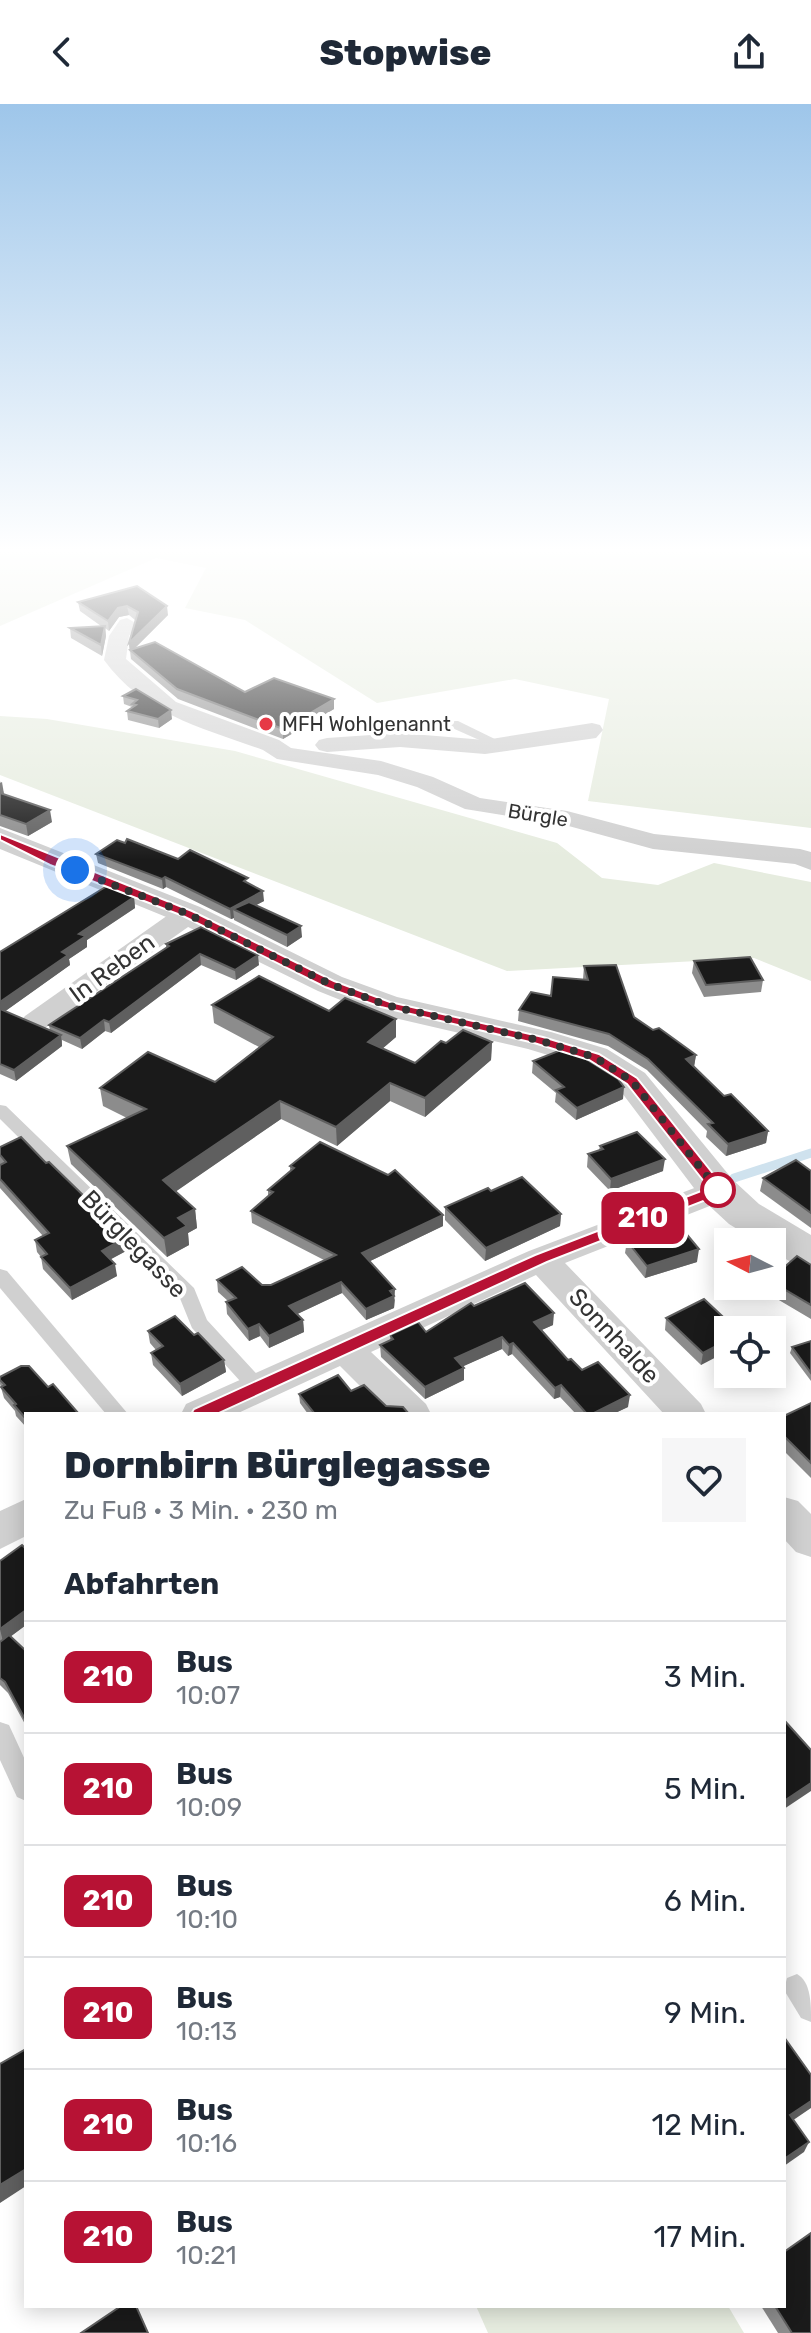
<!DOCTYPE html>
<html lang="de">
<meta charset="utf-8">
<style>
:root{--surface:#fff;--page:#f6f6f7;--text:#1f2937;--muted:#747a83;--line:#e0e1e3}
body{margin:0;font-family:Rubik,sans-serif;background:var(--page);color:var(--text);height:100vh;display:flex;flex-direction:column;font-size:30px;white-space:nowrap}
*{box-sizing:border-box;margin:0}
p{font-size:26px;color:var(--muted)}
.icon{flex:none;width:44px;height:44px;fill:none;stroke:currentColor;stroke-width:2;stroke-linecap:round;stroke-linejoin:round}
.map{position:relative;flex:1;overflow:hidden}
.panel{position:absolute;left:24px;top:1308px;width:762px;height:896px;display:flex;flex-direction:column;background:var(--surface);border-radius:0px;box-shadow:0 4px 20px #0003}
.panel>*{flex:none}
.badge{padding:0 16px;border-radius:12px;font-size:28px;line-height:52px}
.needle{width:52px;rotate:276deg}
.controls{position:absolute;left:714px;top:1124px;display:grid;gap:16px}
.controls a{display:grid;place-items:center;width:72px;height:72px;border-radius:0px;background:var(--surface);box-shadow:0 4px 20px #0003;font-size:40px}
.you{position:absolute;width:40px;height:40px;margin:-20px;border:6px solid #fff;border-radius:50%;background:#1a73e8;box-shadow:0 0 0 12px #1a73e833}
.map>.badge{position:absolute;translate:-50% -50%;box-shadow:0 0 0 4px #fff}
h2{padding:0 40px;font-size:30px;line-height:72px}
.round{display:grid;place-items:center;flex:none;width:84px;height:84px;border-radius:0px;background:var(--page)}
.summary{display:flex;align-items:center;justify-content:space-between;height:136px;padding:0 40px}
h1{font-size:38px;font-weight:800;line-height:60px}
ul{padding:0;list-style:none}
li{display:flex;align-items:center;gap:24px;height:112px;padding:0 40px;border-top:2px solid var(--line)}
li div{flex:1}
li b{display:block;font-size:30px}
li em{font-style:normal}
li .badge{min-width:88px;font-weight:700;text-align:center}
header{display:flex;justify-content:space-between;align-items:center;height:104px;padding:0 40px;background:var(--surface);font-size:36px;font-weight:800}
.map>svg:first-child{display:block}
</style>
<header><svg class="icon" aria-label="back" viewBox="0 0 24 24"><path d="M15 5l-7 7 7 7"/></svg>Stopwise<svg class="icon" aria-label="share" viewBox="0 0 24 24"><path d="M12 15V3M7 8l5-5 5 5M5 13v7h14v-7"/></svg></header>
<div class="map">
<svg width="811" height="2229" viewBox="0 0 811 2229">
<rect width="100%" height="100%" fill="#fff"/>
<g fill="#e6ecdf">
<path d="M0 444H811V724L588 697 609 595 515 575 377 599 245 516 185 504 206 464 156 454 0 522Z"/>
<path d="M0 612 47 615 235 647 557 739 602 774 658 781 714 759 811 778V877L754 854 507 867 0 671Z"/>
<path d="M476 2202H728L744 2229H488Z"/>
</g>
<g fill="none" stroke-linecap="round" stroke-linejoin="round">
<path stroke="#cfe2ee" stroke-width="9" d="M734 1074 811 1049"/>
<g fill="#d0d0d0" fill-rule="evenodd">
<path d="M450 617H458L505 640 495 643 450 623Z"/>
<path d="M0 1001 6 1002 194 1184 207 1216 264 1278 267 1283 264 1288H250L192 1224 179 1192 0 1015Z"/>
<path d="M0 1165 7 1167 128 1310H106L0 1184Z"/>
<path d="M0 1618 9 1621 26 1658V1697L17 1693 0 1656Z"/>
<path d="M797 1870C811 1878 811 1899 811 1918L801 1914 784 1886 787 1874Z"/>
</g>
<g fill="#d0d0d0" fill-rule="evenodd">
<path d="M127 514 137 520 129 532 126 555 176 598 279 636 291 644 381 657 433 673 480 694 567 707 654 730 800 745 811 748V766L795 760 653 745 565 721 465 705 417 683 378 671 277 655 263 646C203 624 144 611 104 556L109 532 120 516Z"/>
<path d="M592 619 600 621 603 626 596 634 485 650 400 643 327 648 319 646 315 641 319 636 327 634 400 629 485 636Z"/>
<path d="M188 802 198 804 201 810 198 816 45 924 35 927 25 924 20 918 25 912 178 804Z"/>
<path d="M718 1075 730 1078 735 1086 730 1094 565 1159 701 1300 706 1310H664L536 1171 371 1248 426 1300 431 1310H388L340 1262 236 1310H181L186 1300 529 1147Z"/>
<path d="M784 1393 798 1397 811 1410V1453L796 1448 784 1435Z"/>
<path d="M26 1395V1432L0 1445V1407Z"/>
</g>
<path fill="#d0d0d0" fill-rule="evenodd" d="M0 724 200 803 342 873 397 893 551 928 607 945 645 969 733 1076 759 1100 811 1131V1166L796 1161 772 1147V1138H758L729 1120 703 1096 619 985 581 961 528 945 373 909 318 887 176 817 0 745Z"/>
</g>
<g fill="#8c8c8c">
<path d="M137 482 168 511 135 544 245 588 334 595V605L283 635 178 595 131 555 129 539 135 516 129 511 119 513 109 527 105 524 106 532 102 552 71 534 70 524 101 522 80 507 78 498Z"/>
<path d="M136 585 172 615 159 624 128 616 127 607 132 603 124 600 123 592Z"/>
<path d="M0 677 4 690 52 718 28 732 0 722Z"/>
<path d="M96 750 178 755 248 779 264 797 256 801 302 833 287 843 234 816V814L231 815 166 783 163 785 98 759Z"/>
<path d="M134 793 135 804 87 836V843L69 855 70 861 5 907 50 927 49 921 166 844V840L259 861 236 876 201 861 111 929 105 927 82 945 62 936V942L16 977 0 970V848Z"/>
<path d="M694 857 763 876 761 888 704 893 692 869Z"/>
<path d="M584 862 634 913 653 926 696 951 694 962 724 992 768 1027 766 1039 726 1052 706 1033 707 1027 647 966 608 942 518 917 519 906 551 892 583 875Z"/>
<path d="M212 901 329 907 396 915V933L382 945 415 959 446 939 492 938 491 956 425 1013 390 997 337 1042 281 1015 176 1087 195 1105 197 1124 188 1129 189 1141 167 1153 71 1060 67 1042 127 1014 103 1002 100 984 215 978 259 943 214 919Z"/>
<path d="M533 957 623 995 576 1016 555 998 556 989 532 969Z"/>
<path d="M600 1042 663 1067 610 1087 587 1063 588 1050 599 1046Z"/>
<path d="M0 1043 46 1059 126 1133 128 1146 110 1155 117 1172 72 1196 43 1165 41 1153 37 1148 35 1136 43 1132 0 1084Z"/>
<path d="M290 1062 443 1111V1122L370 1157 395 1196 394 1204 366 1216 342 1189 297 1210 303 1216 304 1228 269 1244 260 1232 249 1237 227 1210 226 1198 228 1197 218 1188 217 1176 262 1181H271L324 1156 252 1119 251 1107 268 1092V1086L290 1067Z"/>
<path d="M811 1067V1124L760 1087 763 1074Z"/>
<path d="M491 1087 561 1110 560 1122 485 1157 445 1116V1103Z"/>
<path d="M627 1137 697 1158 645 1174 625 1149Z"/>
<path d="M811 1161V1215L767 1189 768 1182H772V1174Z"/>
<path d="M474 1202 553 1221 541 1226 568 1256 628 1303 613 1310H576L560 1293 554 1295 512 1250 508 1252 502 1245 463 1262 464 1264V1276L425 1295 381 1253 380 1241 390 1237V1231L426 1228Z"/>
<path d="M666 1214 737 1226 701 1261 665 1226Z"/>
<path d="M148 1227 194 1231 224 1256 226 1268 182 1292 153 1261 151 1249 156 1246 150 1239Z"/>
<path d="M811 1237V1277L790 1249 792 1243Z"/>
<path d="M0 1273 48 1283 26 1310V1323L16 1312 15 1307 4 1294 0 1280Z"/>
<path d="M351 1287 386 1302 409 1310H308L300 1299 299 1290Z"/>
<path d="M811 1299V1374L784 1347V1312Z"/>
<path d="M26 1445V1521L10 1533 26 1547V1622L8 1589 0 1581V1457Z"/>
<path d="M761 2202H784L811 2229H778Z"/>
</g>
<g fill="#5f5f5f">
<path d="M127 502 129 511 119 513 109 527 108 517 118 504Z"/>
<path d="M167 502 168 511 132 547 130 546V549L129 539Z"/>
<path d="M105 522 106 532 102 552 101 541Z"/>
<path d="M334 595V605L283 635V625Z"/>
<path d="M171 606 172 615 159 624 158 615Z"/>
<path d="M2 678 4 690 0 692V679Z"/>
<path d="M50 706 52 718 28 732 26 720Z"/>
<path d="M165 773 166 783 163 785 162 775Z"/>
<path d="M263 787 264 797 241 809 233 805 234 814 231 815 230 805Z"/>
<path d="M134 793 135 804 87 836V843L69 855 70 861 0 911V898L62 848 79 830Z"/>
<path d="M301 822 302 833 287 843V831Z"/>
<path d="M200 850 201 861 111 929 109 918Z"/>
<path d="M258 851 259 861 236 876 235 866Z"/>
<path d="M396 915V933L369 956 368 938Z"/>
<path d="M104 916 105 927 82 945 80 934Z"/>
<path d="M61 931 62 942 16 977 14 966Z"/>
<path d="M492 938 491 956 425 1013V994Z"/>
<path d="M696 951 694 963 686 955Z"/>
<path d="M390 979V997L337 1042 336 1023Z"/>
<path d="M624 983 623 995 576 1016 577 1004Z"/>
<path d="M280 997 281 1015 165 1095 163 1076Z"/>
<path d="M768 1027 766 1039 726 1052 728 1040Z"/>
<path d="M665 1055 663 1067 610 1087 611 1075Z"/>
<path d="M195 1105 197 1124 188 1129 189 1141 167 1153 164 1134 178 1114Z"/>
<path d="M561 1110 560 1122 485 1157 486 1144Z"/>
<path d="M443 1111V1122L362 1161V1149Z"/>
<path d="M126 1133 128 1146 104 1159 102 1147Z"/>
<path d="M699 1145 697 1158 645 1174 647 1162Z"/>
<path d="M115 1160 117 1172 72 1196 70 1184Z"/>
<path d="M341 1178 342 1189 289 1214V1202Z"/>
<path d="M395 1185 394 1204 366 1216V1205Z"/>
<path d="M554 1209 553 1221 533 1230 534 1218Z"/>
<path d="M303 1216 304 1228 269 1244V1232Z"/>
<path d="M259 1220 260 1232 249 1237 248 1225Z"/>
<path d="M502 1233V1245L455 1266V1254Z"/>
<path d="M728 1236V1247L701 1261 703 1249Z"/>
<path d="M513 1239 512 1250 508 1252 509 1241Z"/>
<path d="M224 1256 226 1268 182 1292 180 1280Z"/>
<path d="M464 1264V1276L425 1295V1283Z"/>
<path d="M561 1281 560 1293 554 1295 555 1284Z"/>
<path d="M630 1291 628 1303 613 1310H592Z"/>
<path d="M26 1506V1521L3 1538 0 1525Z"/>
<path d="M811 1679V1687L784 1705V1697Z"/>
<path d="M811 1997V2004L786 2021 790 2011Z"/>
<path d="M809 2038 804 2048 784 2062V2055Z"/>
<path d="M26 2065V2082L0 2099V2081Z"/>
</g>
<g fill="#1a1a1a" stroke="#5f5f5f" stroke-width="2">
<path d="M137 482 167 502 129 539 138 508 127 502 118 504 108 517 78 498Z"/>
<path d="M105 522 101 541 70 524Z"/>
<path d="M155 538 245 588 274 574 334 595 283 625 177 585 130 546Z"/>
<path d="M136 585 171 606 158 615 127 607 136 601 132 600 137 596 123 592Z"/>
<path d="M0 689 50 706 26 720 0 711Z"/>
<path d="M127 735 178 755 190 746 248 774 244 777 263 787 230 805 165 773 162 775 96 750 117 736 125 739Z"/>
<path d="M107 782 134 793 79 830 86 832 62 848 68 851 0 898V848Z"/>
<path d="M249 798 301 822 287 831 233 805Z"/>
<path d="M201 823 258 851 235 866 200 850 109 918 104 916 80 934 49 921 169 842 166 840Z"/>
<path d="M750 853 763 876 706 881 694 857Z"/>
<path d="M616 861 634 913 653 926 659 924 696 951 686 955 724 992 731 990 768 1027 728 1040 708 1020 713 1019 648 955 609 930 519 906 531 888 551 892 553 873 588 876 584 862Z"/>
<path d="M259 872 329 907 345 894 396 915 368 938 415 959 441 937 446 939 463 926 492 938 425 994 390 979 336 1023 280 997 163 1076 195 1105 178 1114 187 1122 164 1134 67 1042 146 1005 100 984 148 948 215 978 273 933 212 901Z"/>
<path d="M0 905 61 931 14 966 0 960Z"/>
<path d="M561 946 581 952 618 975 624 983 577 1004 556 986 564 983 533 957Z"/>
<path d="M637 1028 665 1055 611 1075 588 1050 603 1045 600 1042Z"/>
<path d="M21 1033 46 1059 49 1058 126 1133 102 1147 115 1160 70 1184 41 1153 47 1150 35 1136 49 1129 0 1075V1061L6 1058 0 1051V1043Z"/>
<path d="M320 1038 388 1071 395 1066 443 1111 362 1149 395 1185 390 1187 394 1192 366 1205 341 1178 289 1202 303 1216 269 1232 259 1220 248 1225 226 1198 236 1194 217 1176 242 1163 262 1181H271L336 1151 251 1107 273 1088 268 1086 294 1064 290 1062Z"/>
<path d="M796 1056 811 1067V1109L763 1074Z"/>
<path d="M522 1073 561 1110 486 1144 445 1103 488 1084 491 1087Z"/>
<path d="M679 1121 699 1145 647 1162 627 1137Z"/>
<path d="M797 1152 811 1161V1201L772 1178V1174Z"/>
<path d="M525 1179 554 1209 534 1218 568 1256 571 1255 582 1266 598 1258 630 1291 592 1310H587L561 1281 555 1284 513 1239 509 1241 502 1233 455 1254 464 1264 425 1283 380 1241 393 1235 390 1231 418 1218 426 1228 471 1199 474 1202Z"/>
<path d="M704 1195 737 1226H728V1236L703 1249 666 1214Z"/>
<path d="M175 1212 194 1231 198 1229 224 1256 180 1280 151 1249 163 1242 148 1227Z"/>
<path d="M811 1237V1269L792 1243Z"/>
<path d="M21 1262H29L48 1283 53 1280 79 1310H26V1315L14 1301 16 1300 1 1283 5 1281 0 1276V1273Z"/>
<path d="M338 1271 351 1287 364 1281 386 1302 403 1303 409 1310H315L299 1290Z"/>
<path d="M811 1299V1359L784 1332V1312Z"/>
<path d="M22 1441 26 1445V1506L0 1525V1457Z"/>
<path d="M9 1531 26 1547V1617L5 1578 0 1574V1538Z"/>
<path d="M784 1616 811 1646V1679L784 1697Z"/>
<path d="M784 1933 811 1971V1997L790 2011 809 2038 784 2055Z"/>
<path d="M26 1945V2065L0 2081V1960Z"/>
<path d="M811 2129V2229H792L775 2202H784V2148Z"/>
<path d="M121 2202H136L148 2229H81Z"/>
</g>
<linearGradient id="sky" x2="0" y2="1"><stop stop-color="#9ec6ea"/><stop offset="0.59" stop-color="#fff"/><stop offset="1" stop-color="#fff" stop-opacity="0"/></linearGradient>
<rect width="811" height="756" fill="url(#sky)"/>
<path fill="#b71234" stroke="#fff" stroke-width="2" d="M0 730 192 807 334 877 390 898 543 933 599 950 637 974 726 1086 724 1089 547 1158 206 1315H194L191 1310 194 1305 535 1151 709 1084 627 980 589 956 534 939 381 903 325 883 183 812 50 761 0 736Z"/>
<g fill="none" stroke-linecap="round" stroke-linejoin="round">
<path stroke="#333" stroke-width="8" stroke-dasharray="0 14.4" d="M75 766 188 810 330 880 386 901 538 936 594 953 632 977 718 1086"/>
</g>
<circle fill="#e63946" stroke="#fff" stroke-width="3" cx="266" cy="620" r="8"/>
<circle fill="#fff" stroke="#b71234" stroke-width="4" cx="718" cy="1086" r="16"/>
<g text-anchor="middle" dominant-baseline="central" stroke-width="8" stroke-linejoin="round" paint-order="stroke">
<g font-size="20" fill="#333" stroke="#fff" text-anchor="start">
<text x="282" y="620">MFH Wohlgenannt</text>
</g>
<g font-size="20" fill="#333" stroke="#fff">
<text transform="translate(538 711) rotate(9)">Bürgle</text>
</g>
<g font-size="24" fill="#333" stroke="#fff">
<text transform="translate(112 864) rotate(-36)">In Reben</text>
<text transform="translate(134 1140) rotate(46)">Bürglegasse</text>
<text transform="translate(614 1232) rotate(47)">Sonnhalde</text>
</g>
</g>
</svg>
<div class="controls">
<a><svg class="needle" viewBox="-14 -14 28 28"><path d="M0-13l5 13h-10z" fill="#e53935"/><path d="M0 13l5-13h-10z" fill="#747a83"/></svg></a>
<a><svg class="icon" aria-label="locate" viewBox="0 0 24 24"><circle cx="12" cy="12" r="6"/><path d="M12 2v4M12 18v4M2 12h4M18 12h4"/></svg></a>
</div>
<div class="you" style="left:75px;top:766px"></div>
<b class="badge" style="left:643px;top:1114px;background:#b71234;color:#fff">210</b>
<section class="panel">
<div class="summary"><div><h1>Dornbirn Bürglegasse</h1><p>Zu Fuß · 3 Min. · 230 m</p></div><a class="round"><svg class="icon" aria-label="heart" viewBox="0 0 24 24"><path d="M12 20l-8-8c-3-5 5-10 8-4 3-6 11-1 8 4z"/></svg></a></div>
<h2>Abfahrten</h2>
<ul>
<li><span class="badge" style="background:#b71234;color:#fff">210</span><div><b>Bus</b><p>10:07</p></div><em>3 Min.</em></li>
<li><span class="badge" style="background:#b71234;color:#fff">210</span><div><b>Bus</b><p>10:09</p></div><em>5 Min.</em></li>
<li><span class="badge" style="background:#b71234;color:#fff">210</span><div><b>Bus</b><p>10:10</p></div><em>6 Min.</em></li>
<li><span class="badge" style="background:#b71234;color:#fff">210</span><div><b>Bus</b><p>10:13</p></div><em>9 Min.</em></li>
<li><span class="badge" style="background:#b71234;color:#fff">210</span><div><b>Bus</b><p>10:16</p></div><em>12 Min.</em></li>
<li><span class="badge" style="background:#b71234;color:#fff">210</span><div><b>Bus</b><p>10:21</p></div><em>17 Min.</em></li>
</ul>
</section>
</div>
